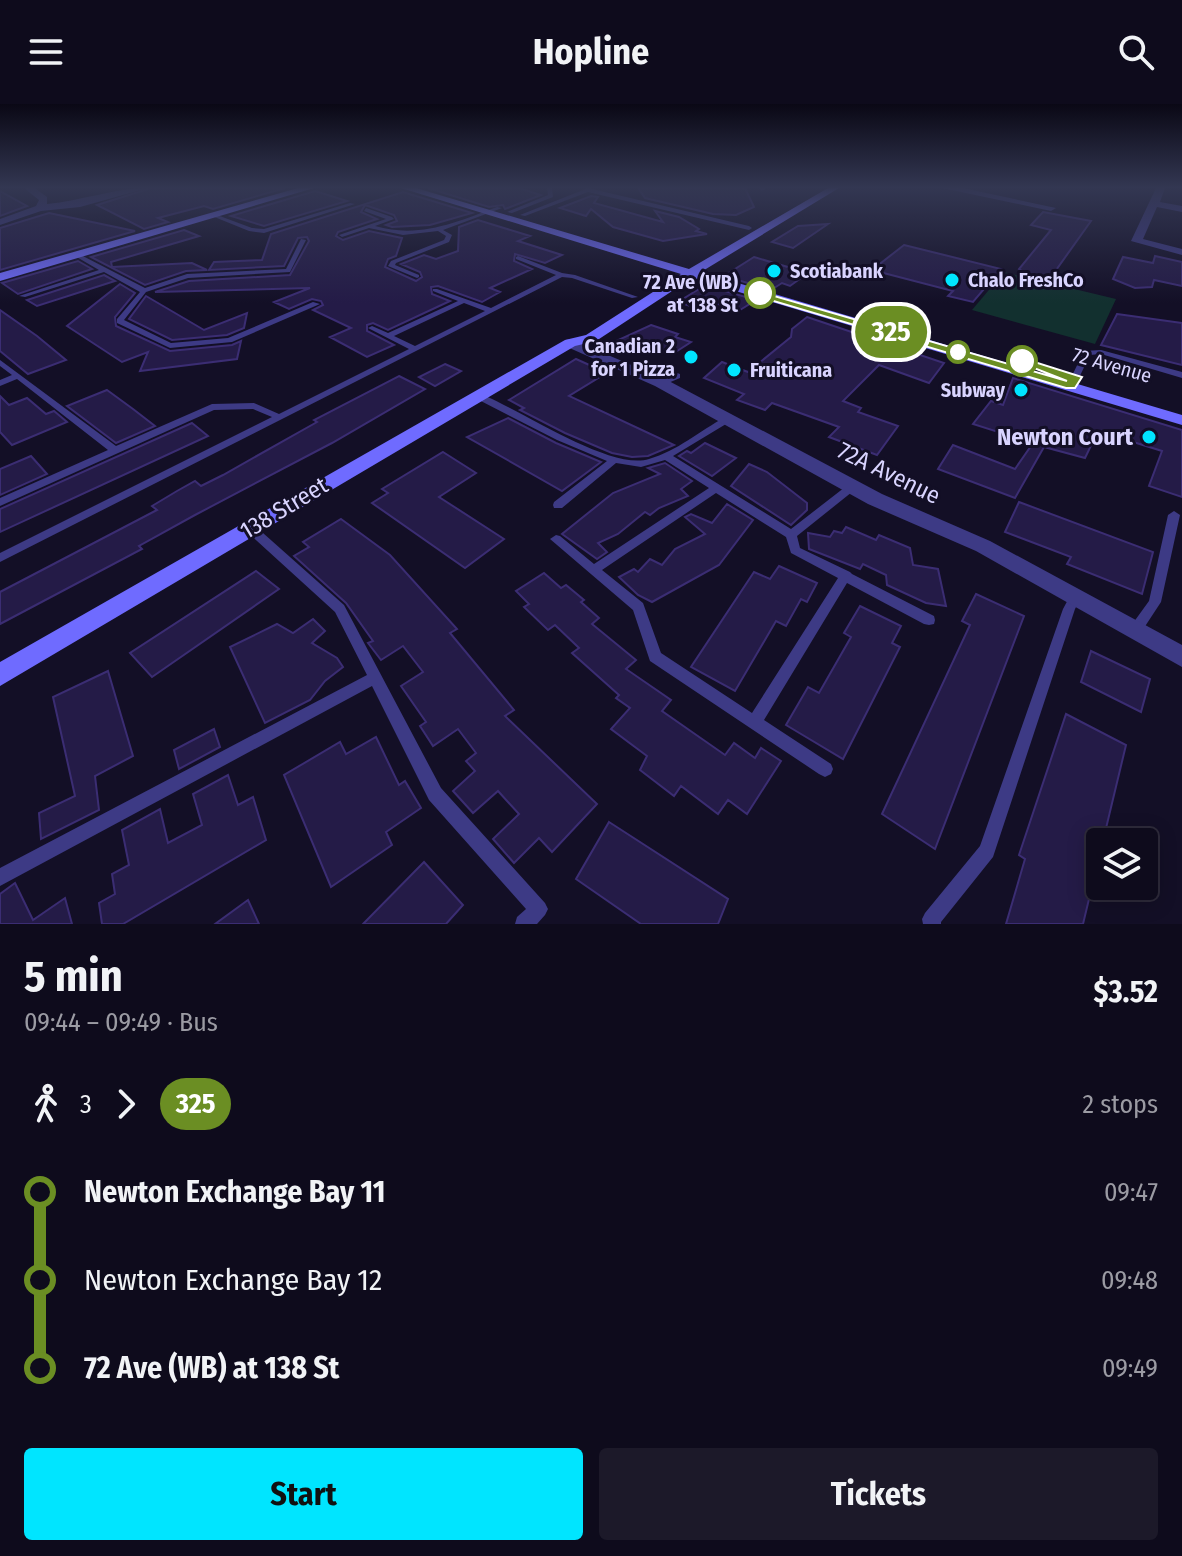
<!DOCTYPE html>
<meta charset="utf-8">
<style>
:root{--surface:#0e0b1c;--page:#1c1929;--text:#f1f3f6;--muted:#9b9ba3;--line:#2e2b3b;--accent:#00e5ff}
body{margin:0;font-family:"Fira Sans Condensed",sans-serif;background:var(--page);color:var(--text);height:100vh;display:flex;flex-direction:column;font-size:30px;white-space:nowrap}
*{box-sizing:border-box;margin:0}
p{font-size:26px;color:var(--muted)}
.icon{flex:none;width:44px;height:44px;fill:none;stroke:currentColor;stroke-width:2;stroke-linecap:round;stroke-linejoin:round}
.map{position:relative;height:820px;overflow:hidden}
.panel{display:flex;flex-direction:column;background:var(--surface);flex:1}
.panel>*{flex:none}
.badge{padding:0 16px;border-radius:26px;font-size:28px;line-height:52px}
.tools{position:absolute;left:1086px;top:724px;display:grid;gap:16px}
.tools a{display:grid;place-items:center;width:72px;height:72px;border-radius:8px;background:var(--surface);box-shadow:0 4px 20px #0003,0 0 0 2px var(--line);font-size:40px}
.map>.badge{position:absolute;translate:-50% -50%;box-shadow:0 0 0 4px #fff}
.legs{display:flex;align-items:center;gap:12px;height:88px;padding:0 24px;font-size:26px}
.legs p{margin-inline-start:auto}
.headline{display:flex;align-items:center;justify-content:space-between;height:136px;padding:0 24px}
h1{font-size:44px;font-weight:700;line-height:60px}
.primary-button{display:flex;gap:16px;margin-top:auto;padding:16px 24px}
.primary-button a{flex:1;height:92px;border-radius:8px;background:var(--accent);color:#111;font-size:32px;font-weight:700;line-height:92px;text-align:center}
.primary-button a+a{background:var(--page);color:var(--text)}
ul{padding:0 24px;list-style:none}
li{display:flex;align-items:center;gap:28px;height:88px;font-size:30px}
li i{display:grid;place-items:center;width:12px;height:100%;margin:0 10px;background:currentColor}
li i::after{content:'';width:20px;height:20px;margin:-10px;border:6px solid;border-radius:50%;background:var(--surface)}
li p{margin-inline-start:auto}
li:first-child i{background:linear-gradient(#0000 50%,currentColor 0)}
li:last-child i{background:linear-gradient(currentColor 50%,#0000 0)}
header{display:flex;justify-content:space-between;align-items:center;height:104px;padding:0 24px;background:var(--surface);font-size:36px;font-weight:700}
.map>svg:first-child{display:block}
</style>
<header><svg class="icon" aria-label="menu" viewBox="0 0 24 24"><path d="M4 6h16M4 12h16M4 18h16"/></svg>Hopline<svg class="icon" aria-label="search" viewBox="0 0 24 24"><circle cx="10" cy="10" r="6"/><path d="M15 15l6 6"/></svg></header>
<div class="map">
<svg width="1182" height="820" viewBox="0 0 1182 820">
<rect width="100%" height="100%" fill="#130f26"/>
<path fill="#12302f" d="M1004 168 1116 195 1095 240 972 206Z"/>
<g fill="#241b47" stroke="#3b2d73" stroke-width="2">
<path d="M151 84H285L213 105 204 102 158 114 168 118 144 125 97 101Z"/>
<path d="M428 84H519L541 91 505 105 503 101 489 103Z"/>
<path d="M638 84H745L754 103 736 111 713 110 645 94Z"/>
<path d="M0 87 27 102 0 112Z"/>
<path d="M315 87 347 97 264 122 231 112Z"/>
<path d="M403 88 472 109 430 121 392 123 386 121 397 117 394 111 365 101 361 108 377 115 338 128 336 132 343 136 369 127 402 134 396 152 388 155 385 163 416 177 422 173 420 168 401 160 424 151 436 155 458 147 459 123 478 116 530 132 518 137 562 151 545 159 515 150 514 157 532 165 490 184 500 188 482 198 438 182 431 183 432 190 450 197 388 226 373 219 367 221V227L394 241 367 253 330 233 351 224 313 206 323 201 321 197 312 195 289 205 274 198 310 184 155 188 189 177 290 171 309 137 307 133 298 134 284 162 209 166 214 158 262 156 271 130Z"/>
<path d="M591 92 598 93 594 99 663 118 655 107 679 113 699 125 696 127 707 130 663 137 613 123 591 105 586 112 560 104Z"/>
<path d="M1043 108 1091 117 1049 176 1029 172 1019 165 1051 126 1031 121Z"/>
<path d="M49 109 135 127 0 166V124Z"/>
<path d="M828 120 793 144 772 138 798 122Z"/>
<path d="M184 126 199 132 111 158 112 163 192 159 207 166 186 167 145 181 91 153Z"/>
<path d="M904 141 1001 165 973 198 948 192 953 187 872 166Z"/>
<path d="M1155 152 1182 158V182L1154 176 1152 183 1135 184 1113 175 1123 153 1153 159Z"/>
<path d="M754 153 808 169 790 182 782 179 771 186 724 172Z"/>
<path d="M78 157 92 165 18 190 2 179Z"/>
<path d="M104 171 115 177 37 202 27 196Z"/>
<path d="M120 180 135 189 115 213 116 222 170 247 232 241 241 237 237 255 140 267 148 248 122 258 67 222Z"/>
<path d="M704 182H708L756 196 740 206 718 200 705 207 678 198Z"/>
<path d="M146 192 204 226 247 209 244 224 227 231 172 236 129 215Z"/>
<path d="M0 206 37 232 66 256 28 270 0 247Z"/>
<path d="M1117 210 1182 219V261L1101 241Z"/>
<path d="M807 213 944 259 929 279 879 261 843 297 861 304 858 308 898 322 877 351 829 333 839 323 772 299 765 306 737 296 744 290 704 274 722 258 748 268 791 233 792 225Z"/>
<path d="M651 221 678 230 675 233 691 238 671 251 646 241 640 245 616 237Z"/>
<path d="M576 255 596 264 593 266 603 271 569 292 674 341 648 352 632 353 612 349 565 329 520 306 524 304 509 296Z"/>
<path d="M445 260 461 267 435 282 419 273Z"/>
<path d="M399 272 425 285 332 339 195 411 139 442 142 445 0 520V488L157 406 152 402 177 387 195 377 201 382 223 371 317 318 314 316Z"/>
<path d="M1013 274 1182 326V393L1149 382 1162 347 1098 327 1085 354 1044 343 1015 394 938 365 953 341 1015 365 1033 339 973 320 991 297 1003 301Z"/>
<path d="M107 286 133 305 155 322 116 339 67 302Z"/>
<path d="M0 292 9 301 27 294 46 310 54 307 67 318 12 341 0 328Z"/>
<path d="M508 314 556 339 601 358 562 387 467 333Z"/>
<path d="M192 319 208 332 0 428V405Z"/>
<path d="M705 339 736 354 712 372 679 352 687 347 691 349Z"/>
<path d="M443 348 476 369 439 393 504 435 465 464 372 399 388 389 382 385Z"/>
<path d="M31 352 47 370 0 391V365Z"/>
<path d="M665 359 692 377 681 385 688 392 659 404 650 411 645 408 618 430 598 439 607 448 597 455 562 430 613 389 660 370 648 364Z"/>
<path d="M749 360 767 368 807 399V406L791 421 731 382Z"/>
<path d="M1019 398 1153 448 1142 490 1067 460 1071 453 1005 428Z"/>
<path d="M727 400 753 416 719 461 652 498 638 491 619 473 634 465 638 468 650 455 662 461 675 445 705 430 685 413 691 410 712 419Z"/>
<path d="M341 415 390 451 457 525 450 529 514 606 505 612 597 700 552 748 539 734 514 759 493 735 519 710 498 687 473 709 453 687 475 667 466 657 476 649 458 625 433 642 420 622 426 618 401 582 423 568 403 542 381 556 368 539 373 537 346 499 294 452 309 443 303 438Z"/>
<path d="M846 423 876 436 879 431 910 444 913 461 938 465 946 502 926 499 887 481 886 471 863 460 860 465 809 445 808 429 830 433 834 427 842 429Z"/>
<path d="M779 462 817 479 807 498 801 495 786 522 776 517 735 587 691 563 754 468 770 475Z"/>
<path d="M256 467 279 485 152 573 130 549Z"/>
<path d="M544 469 561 484 566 481 584 496 581 498 599 514 592 520 636 556 626 565 671 596 662 607 725 651 734 639 755 654 761 644 781 657 747 710 728 696 718 710 681 682 674 692 640 666 647 652 611 625 630 604 616 594 619 591 572 549 579 544 555 521 548 526 524 503 529 500 516 487Z"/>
<path d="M976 490 1024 512 935 745 882 710 970 521 962 517Z"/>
<path d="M860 502 901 522 892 539 900 543 843 655 786 621 808 583 819 589 851 533 844 529Z"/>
<path d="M313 515 325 527 312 539 337 554 343 563 325 577 310 596 265 619 230 543 277 520 293 529Z"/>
<path d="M1091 547 1150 575 1141 608 1081 578Z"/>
<path d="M108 567 133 652 95 672 99 706 41 735 39 709 75 692 53 593Z"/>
<path d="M1066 610 1126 641 1083 820H1006L1025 755 1019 751Z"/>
<path d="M214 625 220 643 179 665 174 646Z"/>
<path d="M376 633 399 681 405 677 421 704 386 728 392 741 331 783 284 671 340 638 346 650Z"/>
<path d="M228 671 238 701 253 693 266 736 123 820H102L99 799 115 790 112 770 129 761 122 726 160 705 168 739 202 721 193 690Z"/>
<path d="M609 718 728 795 718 820H641L576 775Z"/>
<path d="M424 758 463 801 446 820H363Z"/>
<path d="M15 779 33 816 65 794 72 820H0V790Z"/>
<path d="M248 796 259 820H215Z"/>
</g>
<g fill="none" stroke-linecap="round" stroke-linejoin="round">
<g fill="#3d3a85" fill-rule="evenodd">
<path d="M547 84H552L553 93 512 109 507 108 548 91Z"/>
<path d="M588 84 749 122 752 124 749 126 588 88 525 112 520 111Z"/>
<path d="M759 84H764L765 85 762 87Z"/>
<path d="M350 99 355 100 264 129 249 127 212 112 217 111 252 124 264 125Z"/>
<path d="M497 103 502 104 443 126 452 131 449 138 396 159 395 161 419 171V173L417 174 388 162 391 157 444 136 446 132 438 127 403 131 369 124 342 133 339 131 386 115 364 107 366 104 392 113 394 115 375 122C419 135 457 118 497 103Z"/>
<path d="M301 135 306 136 290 168 188 174 146 188 124 216 171 239 228 234 313 198 320 200 232 238 170 244 117 219V215L140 188 104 168 25 193 19 192 99 166 75 152 74 151 77 149 145 184 187 170 286 165Z"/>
<path d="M518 152 562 169 575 171 638 193 632 194 572 174 562 173 0 458V449L272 313 253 305 214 306 0 402V394L108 346 17 275 0 282V276L12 271 0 262V256L116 342 212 300 254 299 279 310 409 245 368 224 372 222 388 229 458 197 433 187V185H437L491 204 556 171 516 155V153ZM464 199 485 207 415 242 394 232Z"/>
<path d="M1101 246 1182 268V274L1101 250 1090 251 1075 282 1074 284H1068L1067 282 1084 247Z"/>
<path d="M677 269 680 270V274L661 282 657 279Z"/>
<path d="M478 289C519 304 609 367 649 355 677 347 700 327 725 313H731V317L673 352 791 425 849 380H857L858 382 857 384 797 432 800 444 850 468 852 470 934 512 935 516 934 520 929 521 924 520 847 479 764 616 831 660 833 665 831 670 825 673 819 670 650 557 633 506 550 435 556 431 560 432 594 460 709 384 665 356 641 363 616 359 562 404H554L553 401 554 398 607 357 557 336 475 294 474 292ZM716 389 786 433 791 449 838 474 752 609 661 549 643 499 602 466Z"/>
<path d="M1174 407 1180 411 1161 498 1140 530 1135 531 1130 530 1128 526 1149 497 1168 411Z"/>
<path d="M250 420 254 421 344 501 441 684 545 799 548 805 545 811 537 820H515L517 813 526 805 429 696 372 582 0 782V764L367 571 335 508 246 427 244 424 246 421Z"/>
<path d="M1075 488 1079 490 1081 493 1075 505 993 753 941 818V820H923L922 815 925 809 980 742 1063 505 1071 490Z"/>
</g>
<g fill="#3d3a85" fill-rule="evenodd">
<path d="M24 84H35L47 93V100C81 97 114 84 148 84L80 103 41 107 0 121V115L36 102 39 96Z"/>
<path d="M942 84H963L1056 104 1051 107Z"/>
<path d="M1156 84H1165L1160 98 1182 102V108L1157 103 1143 135 1182 145V151L1131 137Z"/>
</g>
<path fill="#3d3a85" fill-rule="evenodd" d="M570 235 667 276 882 390 990 437 1182 541V563L976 447 868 400 655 282 565 242V236Z"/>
<g fill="#6f6bff" fill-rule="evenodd">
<path d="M298 84H314L0 177V169Z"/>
<path d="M401 84H416L689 165 828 84H839L701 168 1182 311V321L692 174 596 237 575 242 0 582V558L565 236 586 231 681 170Z"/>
</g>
</g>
<linearGradient id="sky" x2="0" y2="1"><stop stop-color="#0a0815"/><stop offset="0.42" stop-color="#333752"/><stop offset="1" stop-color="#333752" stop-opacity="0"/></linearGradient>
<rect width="1182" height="199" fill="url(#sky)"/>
<path fill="#6b8e23" stroke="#fff" stroke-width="2" d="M757 187 1067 277 1016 257 1022 254 1082 273 1075 284H1066L757 192Z"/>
<g fill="#00e5ff" stroke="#130f26" stroke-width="3">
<circle cx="774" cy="167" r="8"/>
<circle cx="952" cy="176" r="8"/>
<circle cx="691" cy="253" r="8"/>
<circle cx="734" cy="266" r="8"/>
<circle cx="1021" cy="286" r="8"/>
<circle cx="1149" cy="333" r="8"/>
</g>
<g fill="#fff" stroke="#6b8e23" stroke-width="4">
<circle cx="760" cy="189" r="14"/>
<circle cx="958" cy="248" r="10"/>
<circle cx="1022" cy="257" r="14"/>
</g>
<g text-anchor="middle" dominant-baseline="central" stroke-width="6" stroke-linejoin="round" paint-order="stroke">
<g font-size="20" font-weight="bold" fill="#d9d4ff" stroke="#130f26" text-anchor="start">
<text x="790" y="167">Scotiabank</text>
<text x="968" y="176">Chalo FreshCo</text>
<text x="675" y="242" text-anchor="end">Canadian 2<tspan x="675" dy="23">for 1 Pizza</tspan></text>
<text x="750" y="266">Fruiticana</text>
<text x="1005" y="286" text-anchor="end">Subway</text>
</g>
<g font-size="20" font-weight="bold" fill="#d9d4ff" stroke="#130f26" text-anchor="end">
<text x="738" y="178">72 Ave (WB)<tspan x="738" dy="23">at 138 St</tspan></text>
</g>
<g font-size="20" fill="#d9d4ff" stroke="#130f26">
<text transform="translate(1112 261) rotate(16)">72 Avenue</text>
</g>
<g font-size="24" font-weight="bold" fill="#d9d4ff" stroke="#130f26" text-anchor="end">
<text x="1133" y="333">Newton Court</text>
</g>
<g font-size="24" fill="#d9d4ff" stroke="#130f26">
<text transform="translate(889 369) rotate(26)">72A Avenue</text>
<text transform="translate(284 404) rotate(-31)">138 Street</text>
</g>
</g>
</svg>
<div class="tools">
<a><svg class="icon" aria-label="layers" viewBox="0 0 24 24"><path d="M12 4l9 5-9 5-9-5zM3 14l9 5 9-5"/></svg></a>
</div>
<b class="badge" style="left:891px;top:228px;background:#6b8e23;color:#fff">325</b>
</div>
<section class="panel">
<div class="headline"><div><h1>5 min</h1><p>09:44 – 09:49 · Bus</p></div><b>$3.52</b></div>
<div class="legs"><svg class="icon" aria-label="walk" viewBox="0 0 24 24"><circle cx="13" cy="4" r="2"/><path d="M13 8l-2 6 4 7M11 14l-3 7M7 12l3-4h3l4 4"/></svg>3<svg class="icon" aria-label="forward" viewBox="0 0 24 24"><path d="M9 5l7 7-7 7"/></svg><b class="badge" style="background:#6b8e23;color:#fff">325</b><p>2 stops</p></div>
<ul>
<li><i style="color:#6b8e23"></i><b>Newton Exchange Bay 11</b><p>09:47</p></li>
<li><i style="color:#6b8e23"></i><span>Newton Exchange Bay 12</span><p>09:48</p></li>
<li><i style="color:#6b8e23"></i><b>72 Ave (WB) at 138 St</b><p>09:49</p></li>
</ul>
<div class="primary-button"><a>Start</a><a>Tickets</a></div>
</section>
